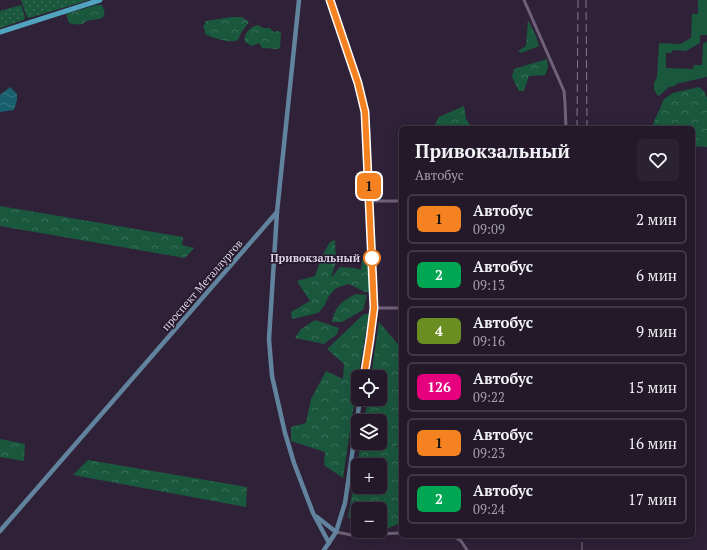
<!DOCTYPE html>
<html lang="ru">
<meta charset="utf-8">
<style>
:root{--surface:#231929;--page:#2b2231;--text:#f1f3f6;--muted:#a3a0a8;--line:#403846}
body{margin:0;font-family:"PT Serif",serif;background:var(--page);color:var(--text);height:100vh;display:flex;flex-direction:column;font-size:15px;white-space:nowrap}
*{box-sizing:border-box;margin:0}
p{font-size:13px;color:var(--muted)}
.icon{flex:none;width:22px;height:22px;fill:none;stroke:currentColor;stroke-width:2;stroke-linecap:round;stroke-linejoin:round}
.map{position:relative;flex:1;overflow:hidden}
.drawer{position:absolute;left:399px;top:126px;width:296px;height:412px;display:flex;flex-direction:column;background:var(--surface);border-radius:6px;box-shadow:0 4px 16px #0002,0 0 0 1px var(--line)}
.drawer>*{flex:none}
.badge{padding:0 8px;border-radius:6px;font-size:14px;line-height:26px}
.buttons{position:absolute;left:351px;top:370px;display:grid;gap:8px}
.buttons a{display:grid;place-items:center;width:36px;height:36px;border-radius:6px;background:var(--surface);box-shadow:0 4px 16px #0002,0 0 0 1px var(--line);font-size:20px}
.map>.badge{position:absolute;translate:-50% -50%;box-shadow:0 0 0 2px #fff}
.round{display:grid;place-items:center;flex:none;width:42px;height:42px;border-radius:6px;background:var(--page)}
.headline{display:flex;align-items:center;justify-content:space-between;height:68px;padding:0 16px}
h1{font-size:19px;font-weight:700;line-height:30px}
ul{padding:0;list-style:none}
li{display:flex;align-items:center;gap:12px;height:50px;margin:0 8px 6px;padding:0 8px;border:2px solid var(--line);border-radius:6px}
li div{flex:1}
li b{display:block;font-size:15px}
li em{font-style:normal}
li .badge{min-width:44px;font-weight:700;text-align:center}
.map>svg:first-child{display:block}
</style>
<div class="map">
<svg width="707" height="550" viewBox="0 0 707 550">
<defs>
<pattern id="forest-crowns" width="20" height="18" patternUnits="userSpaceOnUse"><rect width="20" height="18" fill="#1a583e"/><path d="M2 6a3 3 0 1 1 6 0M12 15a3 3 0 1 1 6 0" fill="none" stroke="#3b6f5a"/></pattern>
<pattern id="park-dots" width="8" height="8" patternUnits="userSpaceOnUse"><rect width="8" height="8" fill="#1a583e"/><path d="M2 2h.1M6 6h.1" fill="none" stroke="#3b6f5a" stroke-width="1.8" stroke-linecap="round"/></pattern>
<pattern id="water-waves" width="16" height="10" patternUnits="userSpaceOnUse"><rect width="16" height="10" fill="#18606d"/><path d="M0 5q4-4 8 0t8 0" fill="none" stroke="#397682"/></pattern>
</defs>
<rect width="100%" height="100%" fill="#2f2137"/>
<path fill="#1a583e" d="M698 0H707V35H700V43L686 51 673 50 671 53H666V68L693 69 694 65H702L703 44 707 41V77L676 84 675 86 669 87 659 96 657 95 654 89V83L657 77 659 43 680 44 691 38 692 14H698Z"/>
<g fill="url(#forest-crowns)" fill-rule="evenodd">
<path d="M96 5H102C110 22 97 18 87 21 85 21 84 24 82 24 78 25 72 24 69 23L66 14Z"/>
<path d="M231 17H242L249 22 241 33 238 40C229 44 214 38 205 34V30L203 27 206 21Z"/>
<path d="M528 20 536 36 539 46 521 53 518 51 526 46Z"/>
<path d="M258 25 264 28H270L273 32 277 31 281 32 280 48 277 49 262 48 259 43 252 46 245 42C243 34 250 27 258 25Z"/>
<path d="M547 59 548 67 545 75 529 76 524 91H519L512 77 514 69Z"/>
<path d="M699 87 704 91 707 98V147L693 146V128H654L653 124 664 99 673 93Z"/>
<path d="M464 106 466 119 472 128H433L439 117Z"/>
<path d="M0 206 183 237 182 245 194 248 185 258 0 226Z"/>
<path d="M335 240 336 262 331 278 340 267 355 268 361 270 362 260 368 262 371 292H365L349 284 336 288 329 296 324 306 318 313 292 319 291 312 310 301 297 281 315 276C319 264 323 253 330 242Z"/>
<path d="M356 294 367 295 363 310 342 322H332C335 306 342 301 356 294Z"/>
<path d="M364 314H369L358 377 343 478 324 465 325 452 291 441V427L306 423 311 399 326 371 343 379 344 364 327 349Z"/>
<path d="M315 320 339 328 337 334 324 344 295 338 300 330Z"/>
<path d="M379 322 401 348V442L397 446 401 457V523L384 530 380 529V509H358V524L348 517 361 443H380V421H364L368 399H380V377H371ZM358 465H380V487H358Z"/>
<path d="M0 439 25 444 24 461 0 457Z"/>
<path d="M88 460 247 487 246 507 73 475Z"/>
</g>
<g fill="url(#park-dots)">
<path d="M21 0H89L29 18 27 17Z"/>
<path d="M21 5 25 17 24 20 0 28V11Z"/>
</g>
<path fill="url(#water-waves)" d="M10 87 17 94V100L14 110 0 112V95Z"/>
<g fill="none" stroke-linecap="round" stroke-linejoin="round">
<g stroke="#70617a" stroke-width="3">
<path d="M524 0 564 91 565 103 566 128"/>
<path d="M369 201H401"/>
<path d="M374 308H401"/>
<path d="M336 532 352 535 401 533"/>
<path d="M454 536 461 541 467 550"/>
</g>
<g stroke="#61839d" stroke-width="4.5">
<path d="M330 0 362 95 366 121 374 308 370 339 364 377"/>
<path d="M277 212 269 339 272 376 285 433 294 463 313 513 329 543"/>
<path d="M317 517 336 532"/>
<path d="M0 531 277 212 299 0"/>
<path d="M324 550 336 532 345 503 360 399"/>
</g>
<path stroke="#51a4c0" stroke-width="5" d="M0 32 100 0"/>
<g stroke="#827789" stroke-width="1" stroke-dasharray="8 4" stroke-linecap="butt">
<path d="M586 0 587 128"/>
<path d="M577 128 578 0"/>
<path d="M582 550V536"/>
</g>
</g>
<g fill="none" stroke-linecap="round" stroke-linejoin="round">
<defs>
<path id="line" d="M330 0 358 83 365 112 374 308 370 339 364 377"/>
</defs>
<use href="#line" stroke="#fff" stroke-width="9"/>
<use href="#line" stroke="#f58220" stroke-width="6"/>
</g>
<circle fill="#fff" stroke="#f58220" stroke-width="2" cx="372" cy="258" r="8"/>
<g text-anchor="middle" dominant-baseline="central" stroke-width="3" stroke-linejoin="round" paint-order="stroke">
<g font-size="11" font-weight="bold" fill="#ddd4e3" stroke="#25182d" text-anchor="end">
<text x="360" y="258">Привокзальный</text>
</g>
<g font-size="11" fill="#ddd4e3" stroke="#25182d">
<text transform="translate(202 285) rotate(-49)">проспект Металлургов</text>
</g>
</g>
</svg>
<div class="buttons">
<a><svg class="icon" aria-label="locate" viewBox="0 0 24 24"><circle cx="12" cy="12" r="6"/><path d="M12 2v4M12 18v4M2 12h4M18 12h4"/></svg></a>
<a><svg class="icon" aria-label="layers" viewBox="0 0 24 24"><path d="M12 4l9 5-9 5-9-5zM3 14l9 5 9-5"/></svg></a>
<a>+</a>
<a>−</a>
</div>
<b class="badge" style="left:369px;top:186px;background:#f58220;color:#111">1</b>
<section class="drawer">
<div class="headline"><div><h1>Привокзальный</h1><p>Автобус</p></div><a class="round"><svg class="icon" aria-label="heart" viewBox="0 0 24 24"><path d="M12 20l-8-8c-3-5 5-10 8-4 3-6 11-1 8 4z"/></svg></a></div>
<ul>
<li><span class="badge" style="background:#f58220;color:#111">1</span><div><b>Автобус</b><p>09:09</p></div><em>2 мин</em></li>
<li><span class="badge" style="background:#00a651;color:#fff">2</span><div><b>Автобус</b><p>09:13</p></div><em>6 мин</em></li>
<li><span class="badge" style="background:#6b8e23;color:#fff">4</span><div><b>Автобус</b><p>09:16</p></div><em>9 мин</em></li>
<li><span class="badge" style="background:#e6007e;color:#fff">126</span><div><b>Автобус</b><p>09:22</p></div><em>15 мин</em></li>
<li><span class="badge" style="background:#f58220;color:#111">1</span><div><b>Автобус</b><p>09:23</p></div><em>16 мин</em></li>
<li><span class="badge" style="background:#00a651;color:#fff">2</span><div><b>Автобус</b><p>09:24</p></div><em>17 мин</em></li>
</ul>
</section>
</div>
